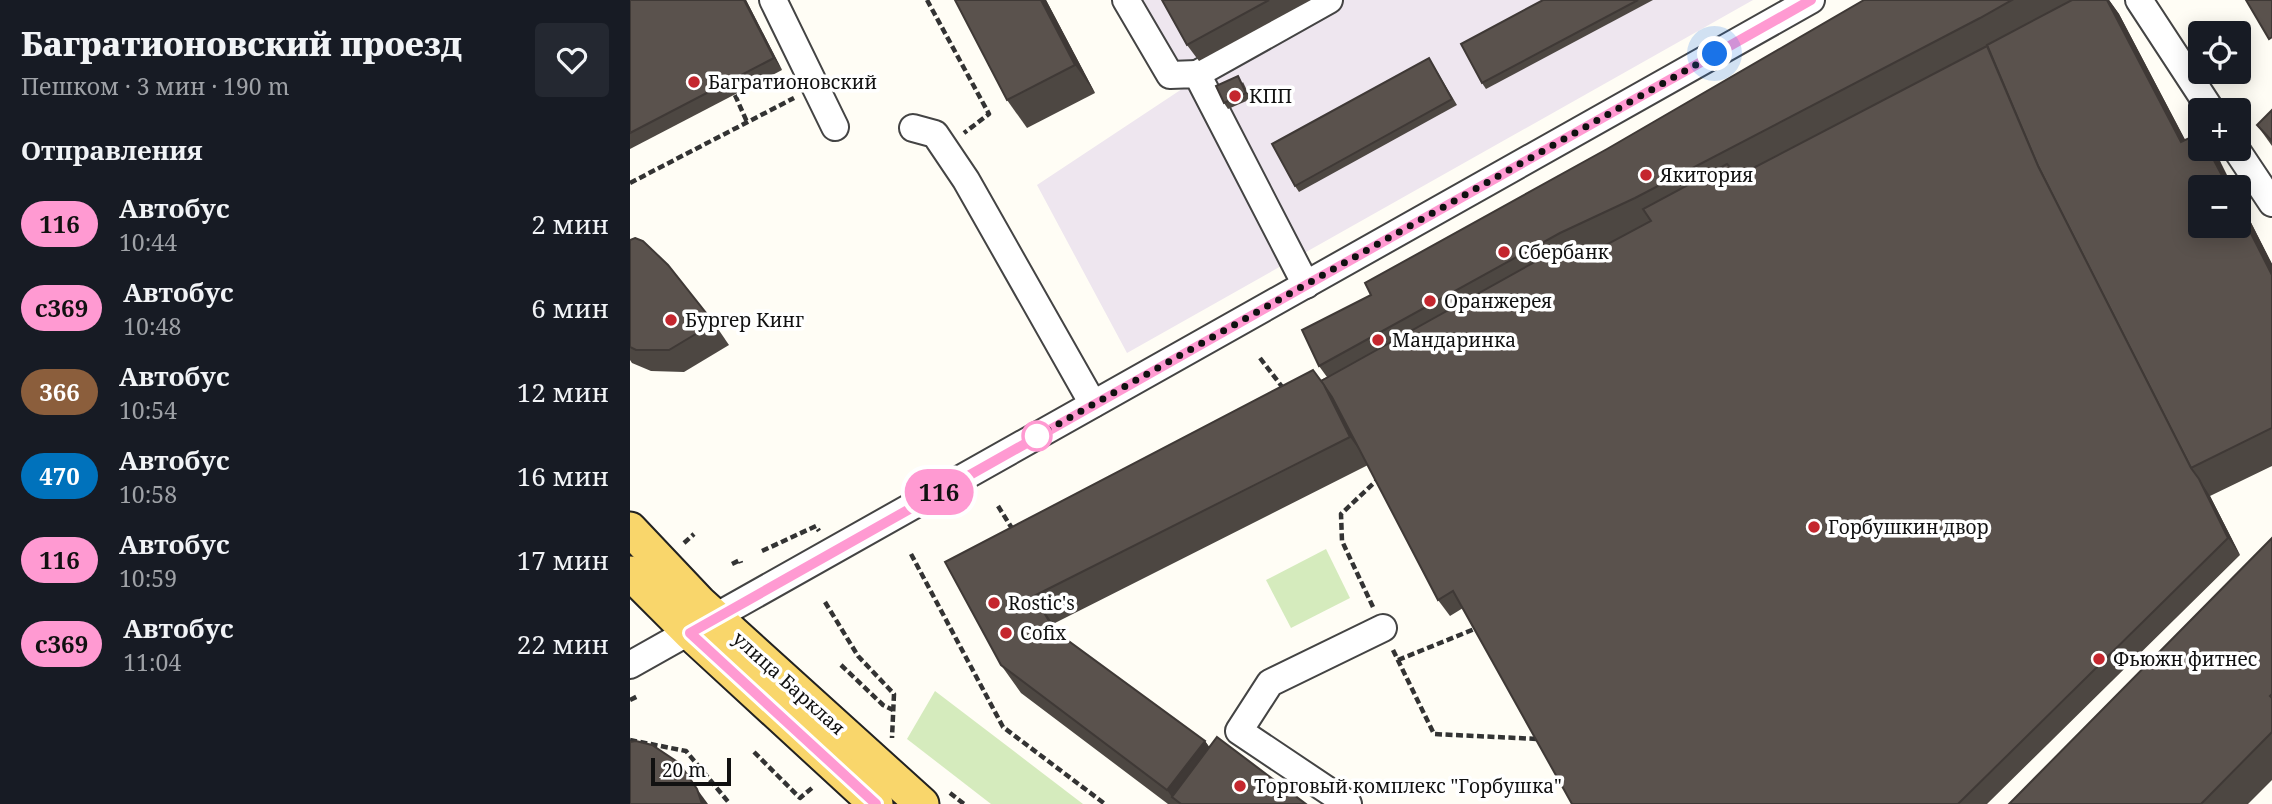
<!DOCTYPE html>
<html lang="ru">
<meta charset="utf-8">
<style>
:root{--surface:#171b24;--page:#242831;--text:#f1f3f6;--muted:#9ea1a6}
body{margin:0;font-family:"Noto Serif",serif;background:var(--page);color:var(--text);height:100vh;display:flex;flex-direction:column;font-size:26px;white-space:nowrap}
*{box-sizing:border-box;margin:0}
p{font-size:23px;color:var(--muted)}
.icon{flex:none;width:38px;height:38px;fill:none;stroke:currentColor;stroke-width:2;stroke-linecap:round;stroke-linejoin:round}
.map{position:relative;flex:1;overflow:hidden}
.sheet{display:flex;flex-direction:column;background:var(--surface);width:630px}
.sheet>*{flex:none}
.badge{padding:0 14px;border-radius:23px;font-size:24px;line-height:46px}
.controls{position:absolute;left:1558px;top:21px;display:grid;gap:14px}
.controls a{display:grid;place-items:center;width:63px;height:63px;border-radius:7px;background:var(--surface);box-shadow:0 4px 18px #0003;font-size:35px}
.scale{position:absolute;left:21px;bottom:18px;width:80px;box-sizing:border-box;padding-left:7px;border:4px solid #111;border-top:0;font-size:19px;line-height:24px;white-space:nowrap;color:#111;-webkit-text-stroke:5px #fff;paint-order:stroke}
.you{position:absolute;width:35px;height:35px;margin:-18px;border:5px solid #fff;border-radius:50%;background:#1a73e8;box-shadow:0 0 0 10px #1a73e833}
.map>.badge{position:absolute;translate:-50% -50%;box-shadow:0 0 0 4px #fff}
h2{padding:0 21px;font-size:26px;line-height:63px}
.round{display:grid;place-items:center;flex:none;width:74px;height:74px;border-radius:7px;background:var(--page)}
.overview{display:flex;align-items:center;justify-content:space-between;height:119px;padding:0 21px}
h1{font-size:33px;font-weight:800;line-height:52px}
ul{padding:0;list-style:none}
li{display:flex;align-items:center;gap:21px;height:84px;padding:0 21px}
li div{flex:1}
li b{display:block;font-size:26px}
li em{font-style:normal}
li .badge{min-width:77px;font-weight:700;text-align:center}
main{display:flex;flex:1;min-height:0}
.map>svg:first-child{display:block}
</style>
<main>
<section class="sheet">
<div class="overview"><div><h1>Багратионовский проезд</h1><p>Пешком · 3 мин · 190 m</p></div><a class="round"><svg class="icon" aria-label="heart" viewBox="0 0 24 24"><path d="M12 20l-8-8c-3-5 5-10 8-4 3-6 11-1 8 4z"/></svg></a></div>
<h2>Отправления</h2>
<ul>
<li><span class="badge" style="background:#ff9ad2;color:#111">116</span><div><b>Автобус</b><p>10:44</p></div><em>2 мин</em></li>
<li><span class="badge" style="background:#ff9ad2;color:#111">с369</span><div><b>Автобус</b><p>10:48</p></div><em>6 мин</em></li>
<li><span class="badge" style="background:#8b5e3c;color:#fff">366</span><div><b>Автобус</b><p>10:54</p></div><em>12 мин</em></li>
<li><span class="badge" style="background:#0072bc;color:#fff">470</span><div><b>Автобус</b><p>10:58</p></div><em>16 мин</em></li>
<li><span class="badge" style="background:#ff9ad2;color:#111">116</span><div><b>Автобус</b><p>10:59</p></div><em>17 мин</em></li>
<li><span class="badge" style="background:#ff9ad2;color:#111">с369</span><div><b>Автобус</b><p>11:04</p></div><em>22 мин</em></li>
</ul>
</section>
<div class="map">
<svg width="1642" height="804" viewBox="0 0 1642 804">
<rect width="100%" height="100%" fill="#fffdf5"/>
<path fill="#eee6ef" d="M510 0H1123L497 353 407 185 558 85Z"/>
<g fill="#d5ebbd">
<path d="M696 549 720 598 661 628 636 580Z"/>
<path d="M305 691 453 804H361L277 739Z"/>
</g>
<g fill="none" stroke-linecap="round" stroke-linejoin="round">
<defs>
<g id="minor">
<path d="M143 0 205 127"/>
<path d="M496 0 540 75 567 74 676 285"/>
<path d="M1509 0 1581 110"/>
<path d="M567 74 699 0"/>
<path d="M283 128 305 134 336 180 463 404"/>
<path d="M1606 149 1642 203"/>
<path d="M0 665 1181 0"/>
<path d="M718 804 609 731 640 683 753 628"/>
</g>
<g id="major">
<path d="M0 529 70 603 292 804"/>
<path d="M0 573 60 633 246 804"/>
</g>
</defs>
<use href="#minor" stroke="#444" stroke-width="30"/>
<use href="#major" stroke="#222" stroke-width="37"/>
<g stroke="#333" stroke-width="4.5" stroke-dasharray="7 3.5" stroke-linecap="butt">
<path d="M297 0 359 114 334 133"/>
<path d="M105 95 117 122"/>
<path d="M0 183 164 98"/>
<path d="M630 358 653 388"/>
<path d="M368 506 383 530"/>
<path d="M54 543 64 534"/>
<path d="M132 551 186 526 189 531"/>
<path d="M281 554 373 727 475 804"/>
<path d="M102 564 110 560 111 563"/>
<path d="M195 602 228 656 264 694 262 738"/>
<path d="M743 607 712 541 711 514 748 479"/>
<path d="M763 650 804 734 908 739"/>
<path d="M768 660 847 628"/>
<path d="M211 665 253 705 263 710"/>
<path d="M0 700 8 696"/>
<path d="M0 740 56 751 100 804"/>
<path d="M124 752 170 798 182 788"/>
<path d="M320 793 334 804"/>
</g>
<use href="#minor" stroke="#fff" stroke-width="26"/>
<use href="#major" stroke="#f9d66b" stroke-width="33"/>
</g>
<g fill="#4d4742">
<path d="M0 0H116L152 70 0 149Z"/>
<path d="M325 0H416L465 93 397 128 377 100Z"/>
<path d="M532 0H681L569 61 557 45Z"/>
<path d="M913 0H1023L856 89 852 83Z"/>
<path d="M1234 0H1479L1489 14 1555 140 1590 161 1608 226V197L1642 264V466L1580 496 1610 555 1357 804H942L833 608 820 616 808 600 738 465 423 624 429 634 575 741 580 748 676 804H538L391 693 371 665 315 562 697 377 689 366 741 295 977 149Z"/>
<path d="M799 58 827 105 669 192 665 186Z"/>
<path d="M613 82 621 99 598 109 594 103Z"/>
<path d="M1642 110V146L1627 125Z"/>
<path d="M0 240 84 323 99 345 54 372 21 371 2 363 0 360Z"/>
<path d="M1642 538V780L1618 804H1379Z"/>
</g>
<g fill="#3f3936">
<path d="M114 0H116L152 70 144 58Z"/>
<path d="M411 0H416L465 93 445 65Z"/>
<path d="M1477 0H1479L1489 14 1571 170 1551 142Z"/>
<path d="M1578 149H1582L1590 161 1603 187H1598Z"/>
<path d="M1608 197 1642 264V275L1608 208Z"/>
<path d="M694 385 714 413 740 465 720 437Z"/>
<path d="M1569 479 1580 496 1610 555 1598 538Z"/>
<path d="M404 596 423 624 444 659 425 631Z"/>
<path d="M575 741 594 769 542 797 537 790Z"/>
<path d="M67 789 78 804H72Z"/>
</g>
<g fill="#5a524d" stroke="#3f3936" stroke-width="2">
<path d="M0 0H114L144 58 0 133Z"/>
<path d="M325 0H411L445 65 377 100Z"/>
<path d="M532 0H639L557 45Z"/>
<path d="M913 0H1008L852 83 831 44Z"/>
<path d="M1234 0H1382L1350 18 1005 198 930 233 689 366 672 330 741 295 735 283 977 149Z"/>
<path d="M1442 0H1477L1551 142 1570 133V149H1578L1598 187H1570V226H1608V208L1642 275V428L1561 468 1408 166 1357 45Z"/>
<path d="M1616 0H1642V37L1639 39Z"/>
<path d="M1357 46 1408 166 1561 468 1569 479 1598 538 1328 804H942L823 591 808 600 702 397 691 381 937 244 946 261 1021 221 1013 209 1097 164 1108 176Z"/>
<path d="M799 58 822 99 665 186 642 144Z"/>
<path d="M608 76 616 93 594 103 586 86Z"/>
<path d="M1642 110V141L1627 125Z"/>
<path d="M5 238 13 241 38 265 84 323 39 350H6L0 347V240Z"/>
<path d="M683 370 694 385 720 437 404 596 425 631 575 741 537 790 371 665 315 562Z"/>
<path d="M1642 538V694L1640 696 1642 698V732L1571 804H1379Z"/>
<path d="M587 737 676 804H551L542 797Z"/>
<path d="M6 741 22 745 49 763 67 789 72 804H0V742Z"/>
</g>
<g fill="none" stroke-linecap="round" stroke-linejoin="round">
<defs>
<path id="line" d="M246 804 60 633 1181 0"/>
</defs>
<use href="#line" stroke="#fff" stroke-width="16"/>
<use href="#line" stroke="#ff9ad2" stroke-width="10"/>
<path stroke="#111" stroke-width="7" stroke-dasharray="0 12.6" d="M407 436 1085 54"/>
</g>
<g fill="#c4262e" stroke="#fff" stroke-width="2.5">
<circle cx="64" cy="82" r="7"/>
<circle cx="605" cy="96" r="7"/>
<circle cx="1016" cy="175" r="7"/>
<circle cx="874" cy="252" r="7"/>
<circle cx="800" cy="301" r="7"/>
<circle cx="41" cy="320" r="7"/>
<circle cx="748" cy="340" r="7"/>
<circle cx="1184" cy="527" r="7"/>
<circle cx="364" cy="603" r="7"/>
<circle cx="376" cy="633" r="7"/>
<circle cx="1469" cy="659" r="7"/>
<circle cx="610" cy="786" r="7"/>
</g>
<circle fill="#fff" stroke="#ff9ad2" stroke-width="3.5" cx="407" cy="436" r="14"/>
<g text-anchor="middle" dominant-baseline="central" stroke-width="7" stroke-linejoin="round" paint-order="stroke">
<g font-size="19" fill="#111" stroke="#fff" text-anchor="start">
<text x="78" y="82">Багратионовский</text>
<text x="619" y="96">КПП</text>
<text x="1030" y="175">Якитория</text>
<text x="888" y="252">Сбербанк</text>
<text x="814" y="301">Оранжерея</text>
<text x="55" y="320">Бургер Кинг</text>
<text x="762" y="340">Мандаринка</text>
<text x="1198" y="527">Горбушкин двор</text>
<text x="378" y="603">Rostic's</text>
<text x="390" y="633">Cofix</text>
<text x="1483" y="659">Фьюжн фитнес</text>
<text x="624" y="786">Торговый комплекс "Горбушка"</text>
</g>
<g font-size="19" fill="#111" stroke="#fff">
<text transform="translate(159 683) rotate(42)">улица Барклая</text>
</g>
</g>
</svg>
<div class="controls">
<a><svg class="icon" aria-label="locate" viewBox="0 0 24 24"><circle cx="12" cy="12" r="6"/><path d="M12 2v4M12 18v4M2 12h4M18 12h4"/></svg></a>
<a>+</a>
<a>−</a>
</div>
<div class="scale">20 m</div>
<div class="you" style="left:1085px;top:54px"></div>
<b class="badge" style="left:309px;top:492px;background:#ff9ad2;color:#111">116</b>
</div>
</main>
